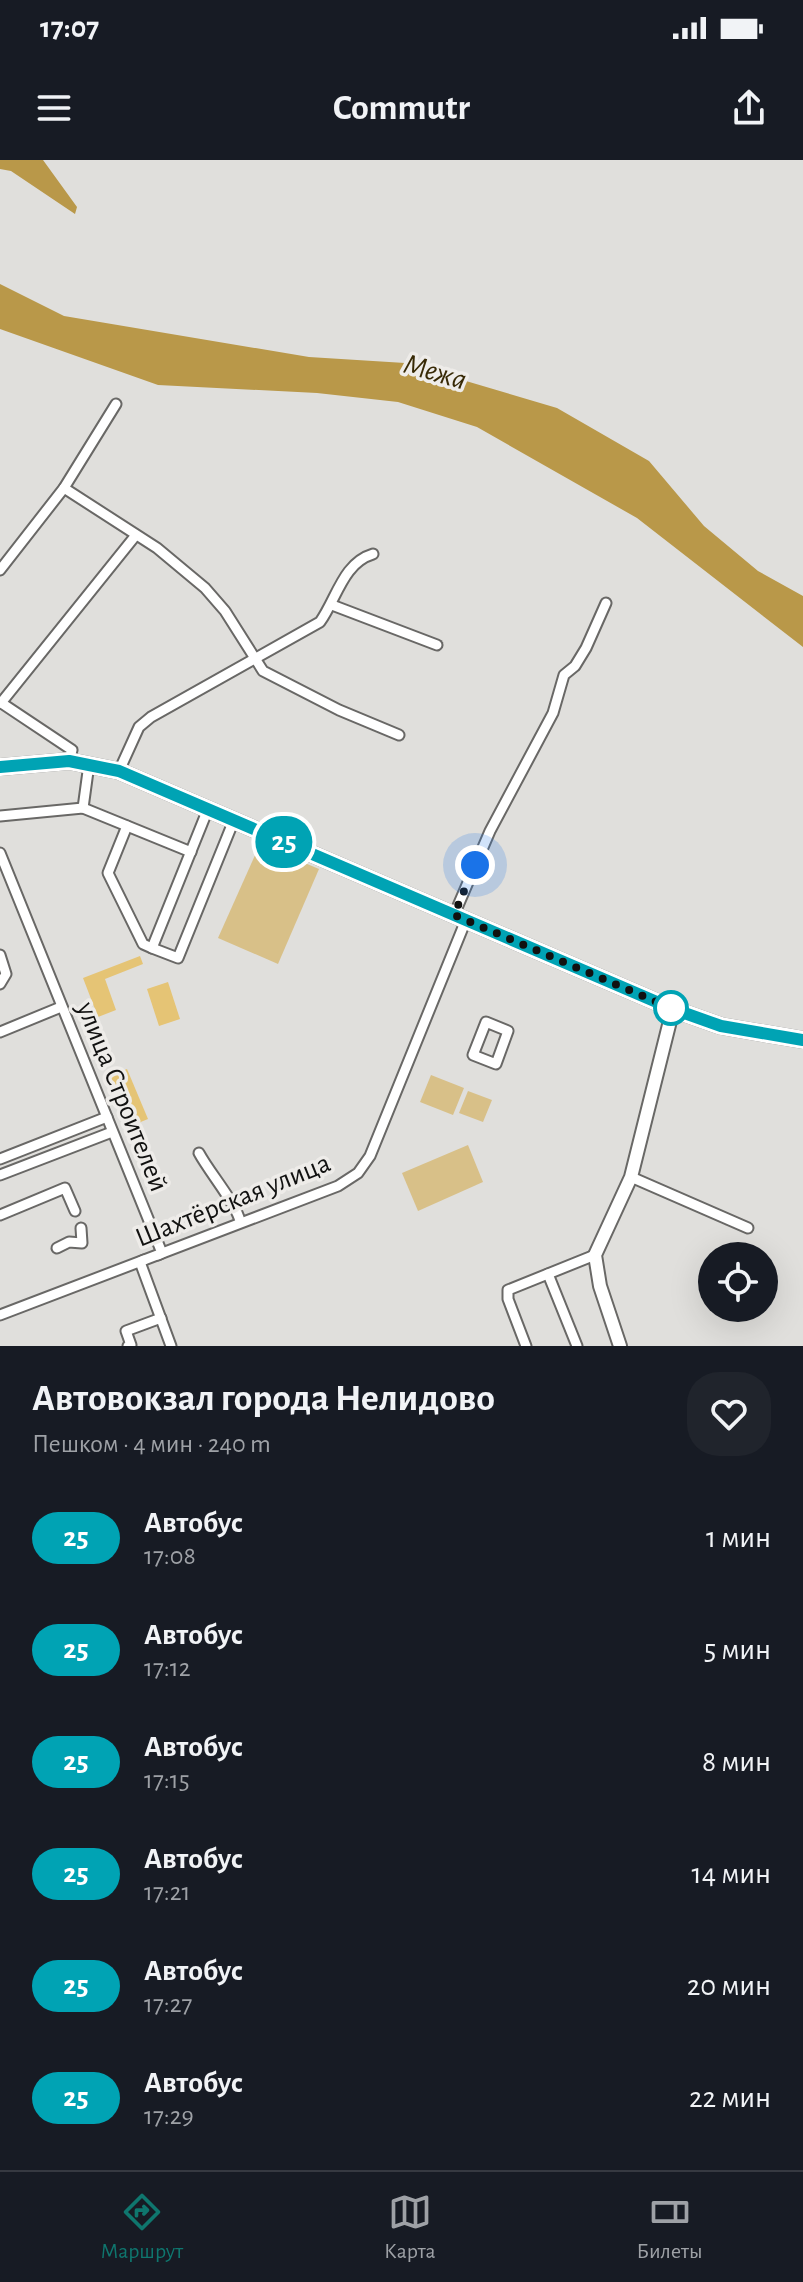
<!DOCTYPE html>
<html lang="ru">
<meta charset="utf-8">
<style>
:root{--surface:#171b24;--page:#20242c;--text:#f1f3f6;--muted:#9ea1a6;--line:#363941;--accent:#0f766e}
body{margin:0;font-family:"Alegreya Sans",sans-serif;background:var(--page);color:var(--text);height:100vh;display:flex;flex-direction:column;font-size:30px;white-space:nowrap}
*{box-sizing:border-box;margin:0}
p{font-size:26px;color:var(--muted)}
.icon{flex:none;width:44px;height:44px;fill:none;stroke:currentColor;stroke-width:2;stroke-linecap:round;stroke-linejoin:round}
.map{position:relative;height:1186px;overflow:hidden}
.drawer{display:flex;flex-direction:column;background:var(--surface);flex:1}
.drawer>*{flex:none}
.badge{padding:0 16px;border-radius:26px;font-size:28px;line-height:52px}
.buttons{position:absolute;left:698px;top:1082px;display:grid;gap:16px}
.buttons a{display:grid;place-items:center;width:80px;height:80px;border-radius:50%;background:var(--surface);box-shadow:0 8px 32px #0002;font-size:40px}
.you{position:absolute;width:40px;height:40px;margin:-20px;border:6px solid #fff;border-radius:50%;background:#1a73e8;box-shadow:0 0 0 12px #1a73e833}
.map>.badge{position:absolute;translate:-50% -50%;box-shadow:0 0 0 4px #fff}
.round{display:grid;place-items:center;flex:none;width:84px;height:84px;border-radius:32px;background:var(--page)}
.head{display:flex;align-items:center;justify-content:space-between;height:136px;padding:0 32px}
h1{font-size:38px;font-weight:600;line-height:60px}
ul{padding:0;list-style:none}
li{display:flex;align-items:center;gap:24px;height:112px;padding:0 32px}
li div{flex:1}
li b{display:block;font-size:30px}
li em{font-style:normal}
li .badge{min-width:88px;font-weight:700;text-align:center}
.status{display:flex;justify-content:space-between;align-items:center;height:56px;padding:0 40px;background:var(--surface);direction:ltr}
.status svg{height:22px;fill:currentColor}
header{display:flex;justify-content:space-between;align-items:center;height:104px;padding:0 32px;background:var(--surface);font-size:36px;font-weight:600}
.menu{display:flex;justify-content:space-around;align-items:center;height:112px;border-top:2px solid var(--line);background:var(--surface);font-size:22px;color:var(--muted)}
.menu a{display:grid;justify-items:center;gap:4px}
.menu .active{color:var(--accent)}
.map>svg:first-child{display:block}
</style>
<div class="status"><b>17:07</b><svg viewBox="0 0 49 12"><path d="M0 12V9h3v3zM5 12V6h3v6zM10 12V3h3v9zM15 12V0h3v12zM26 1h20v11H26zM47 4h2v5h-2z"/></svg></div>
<header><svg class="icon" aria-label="menu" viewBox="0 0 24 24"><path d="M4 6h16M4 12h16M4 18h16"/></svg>Commutr<svg class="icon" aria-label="share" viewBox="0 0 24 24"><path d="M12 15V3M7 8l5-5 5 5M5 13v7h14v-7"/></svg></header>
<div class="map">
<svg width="803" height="1186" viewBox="0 0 803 1186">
<rect width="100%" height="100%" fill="#e0dfdc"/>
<g fill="#d8c088">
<path d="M260 684 319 709 278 804 218 778Z"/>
<path d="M431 915 464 928 453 955 420 942Z"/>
<path d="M468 931 492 940 483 962 459 953Z"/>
<path d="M468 985 483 1022 418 1051 402 1013Z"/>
</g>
<g fill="#b99849">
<path d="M0 0H43L77 47 75 54 11 11 0 9Z"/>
<path d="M0 124 64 156 309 197 405 203 557 248 649 301 704 366 758 411 803 436V487L637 358 477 267 398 242 317 233 158 225 0 169Z"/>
</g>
<g fill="#e5c475">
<path d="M140 796 143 804 105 819 116 850 98 857 83 818Z"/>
<path d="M168 822 180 859 159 866 147 829Z"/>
<path d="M127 909 148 959 131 966 110 916Z"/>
</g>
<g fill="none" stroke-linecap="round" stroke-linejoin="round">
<defs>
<g id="street">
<path d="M64 328 157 388 205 428 225 451 263 511 339 550 399 575"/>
<path d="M0 410 64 328 116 244"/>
<path d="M332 445 437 485"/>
<path d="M0 542 72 590 69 601"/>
<path d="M1 543 136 375"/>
<path d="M119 611 139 567 151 557 320 462C337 438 343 403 373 394"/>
<path d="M83 648 89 604"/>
<path d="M208 649 152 788 178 798 234 660"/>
<path d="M0 656 83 648 191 692"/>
<path d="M127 666 108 713 143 784 152 788"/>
<path d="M0 693 162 1093 158 1095"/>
<path d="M454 755 490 671 553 553 564 515 575 506 586 488 606 443"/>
<path d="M0 795 6 814 0 824"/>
<path d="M486 862 508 871 496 904 473 895Z"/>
<path d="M0 872 61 847"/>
<path d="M199 993C209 1012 236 1043 240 1061"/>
<path d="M0 999 107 957"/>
<path d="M0 1015 112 972"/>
<path d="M631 1017 748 1068"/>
<path d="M0 1055 65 1028 75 1051"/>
<path d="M57 1088 69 1082 82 1083 81 1068"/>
<path d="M144 1100 140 1102 171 1186"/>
<path d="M548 1114 577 1186"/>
<path d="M0 1155 338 1026 358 1013 370 996 466 760"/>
<path d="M128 1186 131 1185 126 1171 161 1158"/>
<path d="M526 1186 508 1139V1130L595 1095"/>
</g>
<path id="secondary" d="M620 1186 600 1126 595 1095 631 1017 673 849"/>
<path id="primary" d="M0 607 69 601 119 611 673 849 721 866 803 880"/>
</defs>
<use href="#street" stroke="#696866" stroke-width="13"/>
<use href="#secondary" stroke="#696866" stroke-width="16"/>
<use href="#primary" stroke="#696866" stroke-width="18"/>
<use href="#street" stroke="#fff" stroke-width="9"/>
<use href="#secondary" stroke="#fff" stroke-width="12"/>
<use href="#primary" stroke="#fff" stroke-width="14"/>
</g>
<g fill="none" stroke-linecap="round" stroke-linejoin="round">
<defs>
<path id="line" d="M0 607 69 601 119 611 673 849 721 866 803 880"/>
</defs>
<use href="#line" stroke="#fff" stroke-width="18"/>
<use href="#line" stroke="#00a3b4" stroke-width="12"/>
<path stroke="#111110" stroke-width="8" stroke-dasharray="0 14.4" d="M475 705 454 755 671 848"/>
</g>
<circle fill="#fff" stroke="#00a3b4" stroke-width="4" cx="671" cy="848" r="16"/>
<g text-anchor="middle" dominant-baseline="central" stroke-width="7" stroke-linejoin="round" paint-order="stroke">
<g font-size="28" fill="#111110" stroke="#eeece9">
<text transform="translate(122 937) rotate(68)">улица Строителей</text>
<text transform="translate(233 1041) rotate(-22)">Шахтёрская улица</text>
</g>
<g font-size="30" font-style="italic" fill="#372905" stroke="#eeece9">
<text transform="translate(435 212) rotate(16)">Межа</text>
</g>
</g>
</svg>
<div class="buttons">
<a><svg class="icon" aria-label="locate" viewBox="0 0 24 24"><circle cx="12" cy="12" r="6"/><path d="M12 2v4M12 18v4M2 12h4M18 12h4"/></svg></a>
</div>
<div class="you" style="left:475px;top:705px"></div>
<b class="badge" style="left:284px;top:682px;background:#00a3b4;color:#fff">25</b>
</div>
<section class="drawer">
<div class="head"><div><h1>Автовокзал города Нелидово</h1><p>Пешком · 4 мин · 240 m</p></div><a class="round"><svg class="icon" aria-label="heart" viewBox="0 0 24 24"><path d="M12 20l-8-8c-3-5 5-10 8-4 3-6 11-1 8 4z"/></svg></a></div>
<ul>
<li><span class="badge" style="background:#00a3b4;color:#fff">25</span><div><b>Автобус</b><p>17:08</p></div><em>1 мин</em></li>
<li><span class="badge" style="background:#00a3b4;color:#fff">25</span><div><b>Автобус</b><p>17:12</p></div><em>5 мин</em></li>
<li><span class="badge" style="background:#00a3b4;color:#fff">25</span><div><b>Автобус</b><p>17:15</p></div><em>8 мин</em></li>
<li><span class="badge" style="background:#00a3b4;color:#fff">25</span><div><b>Автобус</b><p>17:21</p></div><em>14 мин</em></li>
<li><span class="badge" style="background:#00a3b4;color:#fff">25</span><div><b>Автобус</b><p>17:27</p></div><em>20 мин</em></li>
<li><span class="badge" style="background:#00a3b4;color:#fff">25</span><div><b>Автобус</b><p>17:29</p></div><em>22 мин</em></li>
</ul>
</section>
<nav class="menu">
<a class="active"><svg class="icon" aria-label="directions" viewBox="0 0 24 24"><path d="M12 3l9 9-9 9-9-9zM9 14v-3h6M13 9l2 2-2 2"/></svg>Маршрут</a>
<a><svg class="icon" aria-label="map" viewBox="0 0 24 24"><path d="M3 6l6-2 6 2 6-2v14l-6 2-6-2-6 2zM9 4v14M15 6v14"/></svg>Карта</a>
<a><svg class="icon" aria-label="tickets" viewBox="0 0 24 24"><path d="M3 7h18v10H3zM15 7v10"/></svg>Билеты</a>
</nav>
